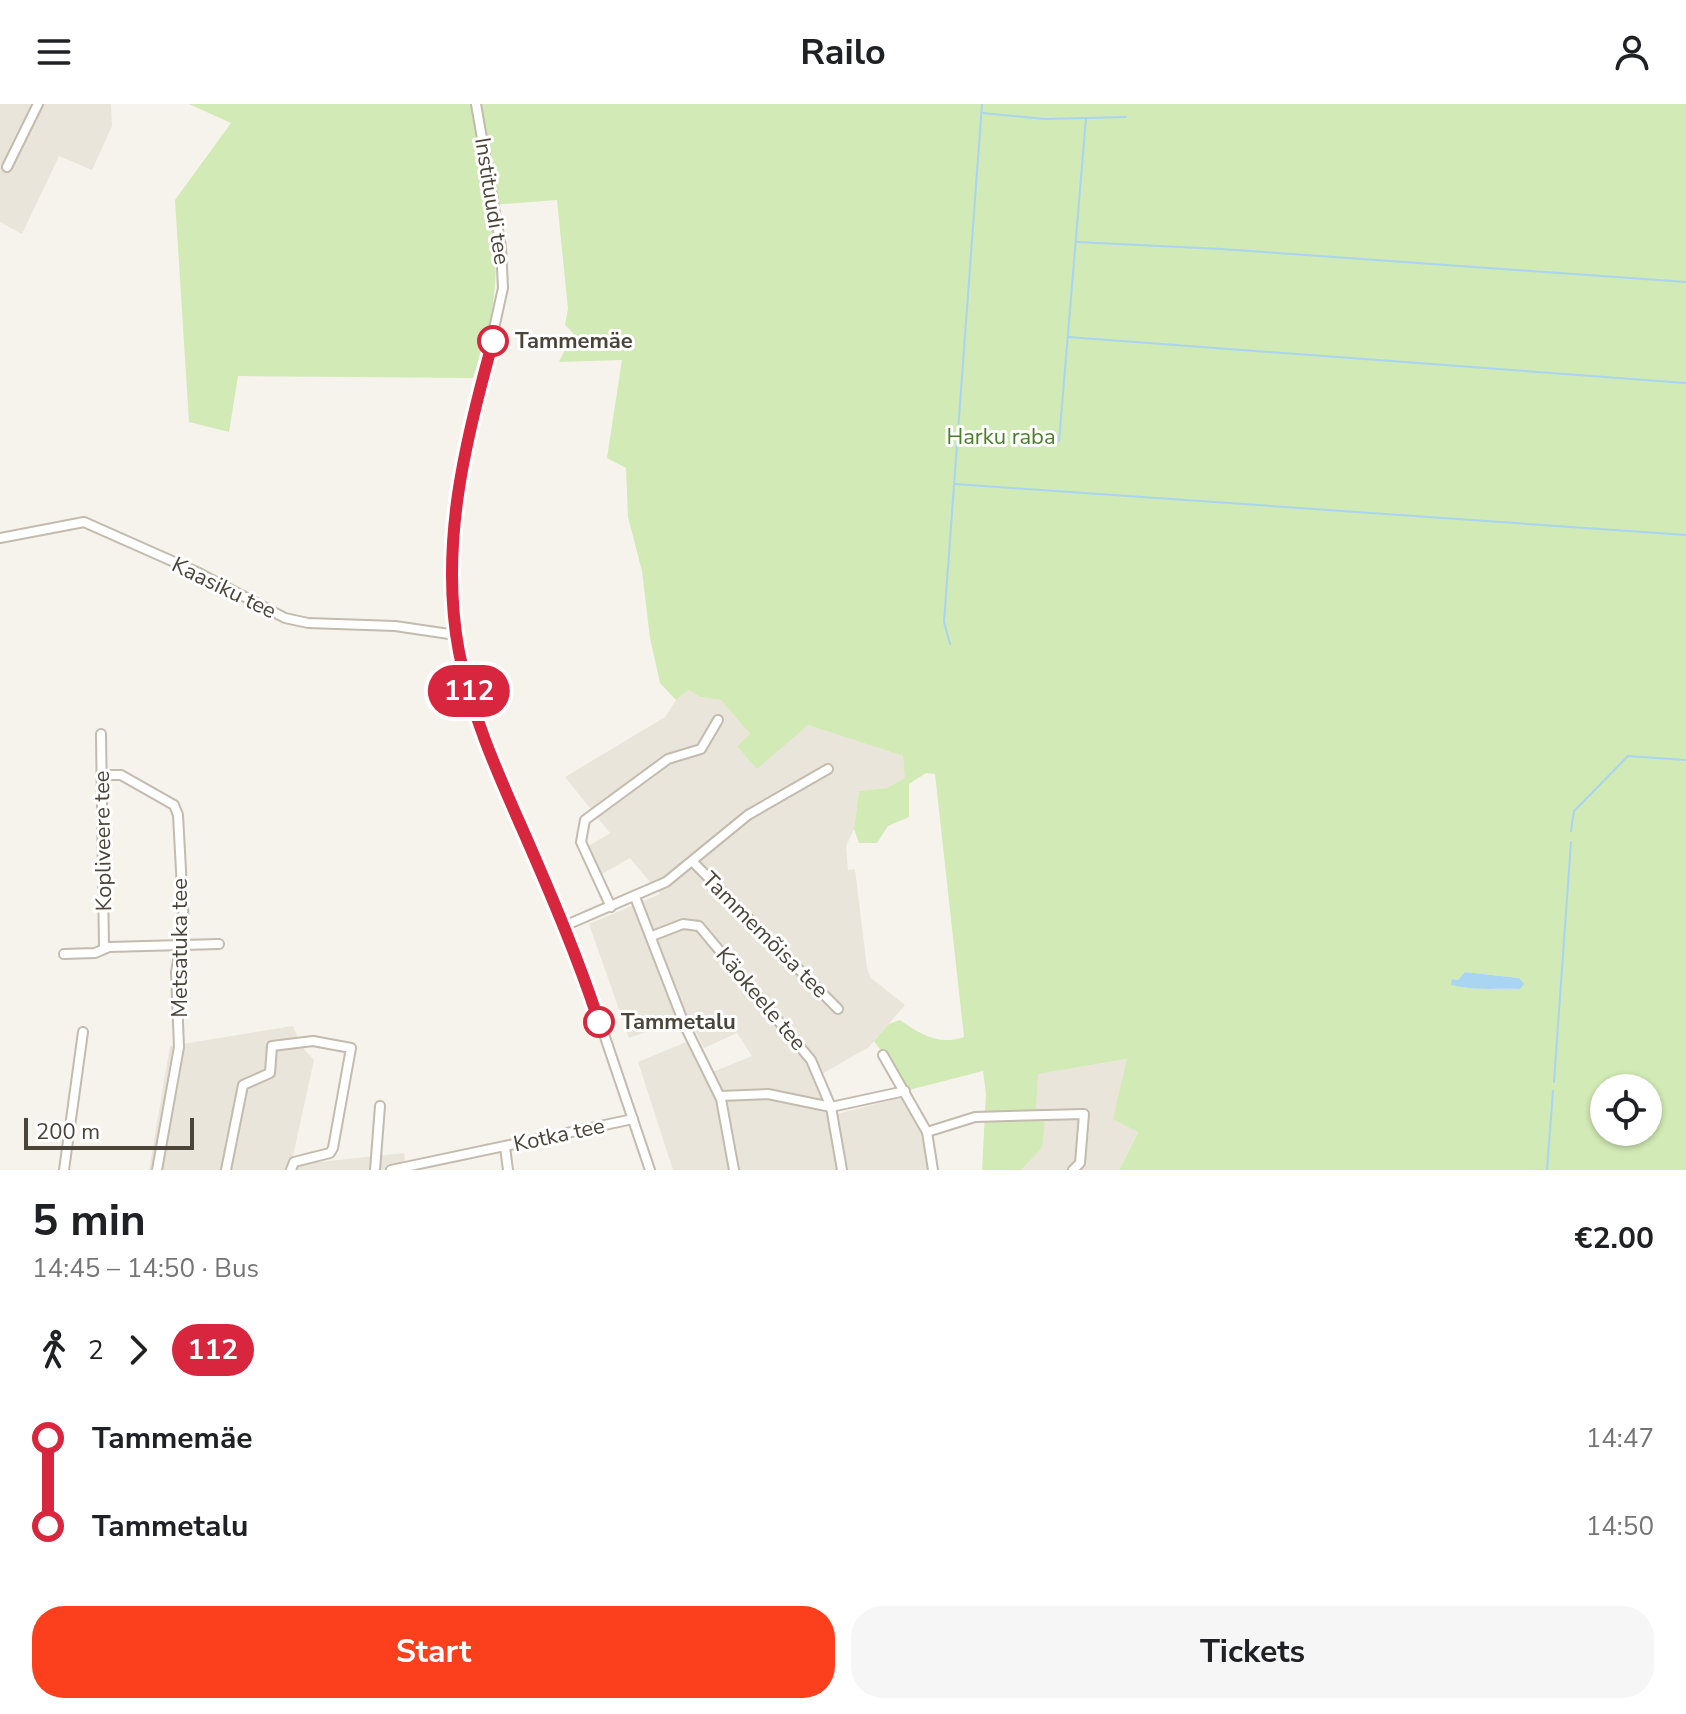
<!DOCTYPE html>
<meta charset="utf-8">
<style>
:root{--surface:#fff;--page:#f6f6f6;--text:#202124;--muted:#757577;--accent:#fc3f1d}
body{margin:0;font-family:"Nunito Sans",sans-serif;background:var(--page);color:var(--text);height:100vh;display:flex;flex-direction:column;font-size:30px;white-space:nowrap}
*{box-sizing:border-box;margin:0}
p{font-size:26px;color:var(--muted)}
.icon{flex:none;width:44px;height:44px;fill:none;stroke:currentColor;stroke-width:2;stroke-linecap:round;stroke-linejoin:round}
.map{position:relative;height:1066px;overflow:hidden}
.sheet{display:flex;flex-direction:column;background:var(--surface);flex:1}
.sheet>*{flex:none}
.badge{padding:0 16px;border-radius:26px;font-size:28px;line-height:52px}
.buttons{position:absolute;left:1590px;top:970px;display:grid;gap:16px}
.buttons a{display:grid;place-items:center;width:72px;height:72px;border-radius:50%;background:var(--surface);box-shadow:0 2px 6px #0004;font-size:40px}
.scale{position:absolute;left:24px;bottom:20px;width:170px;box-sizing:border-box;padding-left:8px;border:4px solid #4b4439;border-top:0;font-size:22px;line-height:28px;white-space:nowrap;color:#4b4439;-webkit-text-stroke:6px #fff;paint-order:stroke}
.map>.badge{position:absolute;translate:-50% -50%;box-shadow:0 0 0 4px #fff}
.legs{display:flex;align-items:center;gap:12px;height:88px;padding:0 32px;font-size:26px}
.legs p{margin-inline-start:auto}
.headline{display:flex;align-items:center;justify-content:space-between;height:136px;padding:0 32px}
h1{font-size:44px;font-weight:700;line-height:60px}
.cta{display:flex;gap:16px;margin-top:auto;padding:16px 32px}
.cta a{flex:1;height:92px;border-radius:32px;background:var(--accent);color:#fff;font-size:32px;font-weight:700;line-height:92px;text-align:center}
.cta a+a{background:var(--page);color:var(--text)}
ul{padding:0 32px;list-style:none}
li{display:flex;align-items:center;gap:28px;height:88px;font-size:30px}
li i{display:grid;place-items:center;width:12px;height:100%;margin:0 10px;background:currentColor}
li i::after{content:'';width:20px;height:20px;margin:-10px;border:6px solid;border-radius:50%;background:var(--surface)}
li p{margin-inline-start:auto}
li:first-child i{background:linear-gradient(#0000 50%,currentColor 0)}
li:last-child i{background:linear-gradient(currentColor 50%,#0000 0)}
header{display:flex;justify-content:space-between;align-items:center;height:104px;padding:0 32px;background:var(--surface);font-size:36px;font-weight:700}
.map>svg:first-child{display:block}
</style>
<header><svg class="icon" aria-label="menu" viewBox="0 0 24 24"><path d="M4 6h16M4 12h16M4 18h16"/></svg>Railo<svg class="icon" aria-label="person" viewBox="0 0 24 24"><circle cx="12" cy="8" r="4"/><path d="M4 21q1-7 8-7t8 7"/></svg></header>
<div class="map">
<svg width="1686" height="1066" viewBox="0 0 1686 1066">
<rect width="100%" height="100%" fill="#f6f3ec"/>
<g fill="#eae5da">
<path d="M0 0H111L112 22 92 66 59 52 22 130 0 118Z"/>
<path d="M689 586 700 593 721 596 750 630 737 642 808 621 903 652 906 674 887 684 859 687 854 725 846 742 848 766 855 765 867 864 871 874 905 901 869 943 822 970 834 997 826 1000 829 1012 903 993 919 1023 929 1066H673L638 958 686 938 703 972 752 952 737 929 704 944 688 913 629 934 589 820 660 790 630 754 600 771 587 743 610 729 565 673 665 613 676 596Z"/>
<path d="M293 922 302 943 314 956 291 1061 404 1049 406 1066H149L170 942Z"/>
<path d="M1128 955 1138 1027 1119 1066H1021L1042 1044 1036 1005 1037 970Z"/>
</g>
<path fill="#d2eab5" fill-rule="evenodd" d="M189 0H1686V1066H1119L1138 1028 1113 1015 1127 955 1038 970 1036 1005 1045 1015 1042 1044 1021 1066H982L986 990 983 967 909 986 874 937 889 920 900 916C920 930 939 942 964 933L935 670 926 669 909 680V713L888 722 877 739H859L854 725 859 687 887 684 905 674 903 652 808 621 757 665 737 642 750 630 721 596 700 593 689 586 676 596 660 579 650 534 642 467 628 413 626 364 607 354 622 256 559 258 573 229 565 221 568 205 557 96 491 101C500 173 497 206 473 274L238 272 229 328 189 318 175 96 231 19ZM1465 868 1519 874 1520 885C1497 884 1474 887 1452 881V875L1458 876ZM1604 984H1648V1028H1604Z"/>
<path fill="#a9d4f2" d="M1465 868 1519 874 1524 880 1520 885C1497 884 1474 887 1451 881L1452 875 1458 876Z"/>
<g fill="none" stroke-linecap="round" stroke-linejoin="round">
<g stroke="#a9d4f2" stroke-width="2">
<path d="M983 9 1045 15 1126 13"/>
<path d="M1077 138 1221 145 1686 178"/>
<path d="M1068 233 1686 279"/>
<path d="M1059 337 1086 14"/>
<path d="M955 380 1686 431"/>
<path d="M950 540 944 518 982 0"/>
<path d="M1571 727 1574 707 1628 652 1686 656"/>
<path d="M1554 978 1571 738"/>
<path d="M1547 1066 1553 987"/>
</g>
<defs>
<g id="minor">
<path d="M476 0 501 143 503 184 457 391 453 482 459 547 488 647 585 874 650 1066"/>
<path d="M7 63 38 0"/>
<path d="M0 434 84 418 199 469 285 514 308 519 395 522 456 531"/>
<path d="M101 630 104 844"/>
<path d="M102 671H121L174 701 178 711 184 822 176 868 179 943 157 1066"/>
<path d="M693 758 838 905"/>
<path d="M635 793 685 922 721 995 734 1066"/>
<path d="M611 803 581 738 585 716 668 655 701 645 718 616"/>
<path d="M564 822 666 778 748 711 828 665"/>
<path d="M652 832 683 820 699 822 811 956 831 1003 842 1066"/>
<path d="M64 850 95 849 109 843 219 840"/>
<path d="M883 951 927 1028 933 1066"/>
<path d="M720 992 768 990 831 1003 905 987"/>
<path d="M927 1028 975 1013 1084 1010 1080 1059 1073 1066"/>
<path d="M505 1043 508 1066"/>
<path d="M64 1066 83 928"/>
<path d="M226 1066 243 981 270 969 272 942 313 937 351 944 333 1044 330 1049 294 1058 291 1066"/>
<path d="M375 1066 380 1002"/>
<path d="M391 1066 633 1015"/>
</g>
</defs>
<use href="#minor" stroke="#c2bbae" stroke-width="12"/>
<use href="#minor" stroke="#fff" stroke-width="8"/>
</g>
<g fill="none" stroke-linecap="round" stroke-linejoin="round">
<defs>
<path id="line-1" d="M493 237C465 337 439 443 459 548 472 613 499 672 525 731 552 793 578 854 599 918"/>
</defs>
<use href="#line-1" stroke="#fff" stroke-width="18"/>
<use href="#line-1" stroke="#d7263d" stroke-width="12"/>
</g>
<g fill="#fff" stroke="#d7263d" stroke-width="4">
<circle cx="493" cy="237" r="14"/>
<circle cx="599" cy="918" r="14"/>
</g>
<g text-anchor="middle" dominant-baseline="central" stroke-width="6" stroke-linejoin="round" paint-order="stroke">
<g font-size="22" fill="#4b4439" stroke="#fff">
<text transform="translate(492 97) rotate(81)">Instituudi tee</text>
<text transform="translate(224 484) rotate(26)">Kaasiku tee</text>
<text transform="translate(103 737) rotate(-91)">Kopliveere tee</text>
<text transform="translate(765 831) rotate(45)">Tammemõisa tee</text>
<text transform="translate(180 844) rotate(-90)">Metsatuka tee</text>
<text transform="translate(761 895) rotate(50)">Käokeele tee</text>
<text transform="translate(559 1031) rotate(-12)">Kotka tee</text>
</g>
<g font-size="22" font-weight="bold" fill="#4b4439" stroke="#fff" text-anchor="start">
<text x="515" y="237">Tammemäe</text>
<text x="621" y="918">Tammetalu</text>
</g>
<g font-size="22" fill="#4a7f2a" stroke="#fff">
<text x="1001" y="333">Harku raba</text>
</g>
</g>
</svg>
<div class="buttons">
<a><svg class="icon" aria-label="locate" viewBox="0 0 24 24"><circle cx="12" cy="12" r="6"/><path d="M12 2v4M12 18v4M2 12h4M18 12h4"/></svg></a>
</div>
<div class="scale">200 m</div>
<b class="badge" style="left:469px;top:587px;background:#d7263d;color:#fff">112</b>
</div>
<section class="sheet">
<div class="headline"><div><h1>5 min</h1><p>14:45 – 14:50 · Bus</p></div><b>€2.00</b></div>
<div class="legs"><svg class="icon" aria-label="walk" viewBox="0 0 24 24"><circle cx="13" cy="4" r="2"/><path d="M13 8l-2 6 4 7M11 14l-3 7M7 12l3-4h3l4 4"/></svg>2<svg class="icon" aria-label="forward" viewBox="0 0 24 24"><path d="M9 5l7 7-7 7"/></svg><b class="badge" style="background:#d7263d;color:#fff">112</b></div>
<ul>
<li><i style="color:#d7263d"></i><b>Tammemäe</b><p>14:47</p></li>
<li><i style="color:#d7263d"></i><b>Tammetalu</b><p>14:50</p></li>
</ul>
<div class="cta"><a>Start</a><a>Tickets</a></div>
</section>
